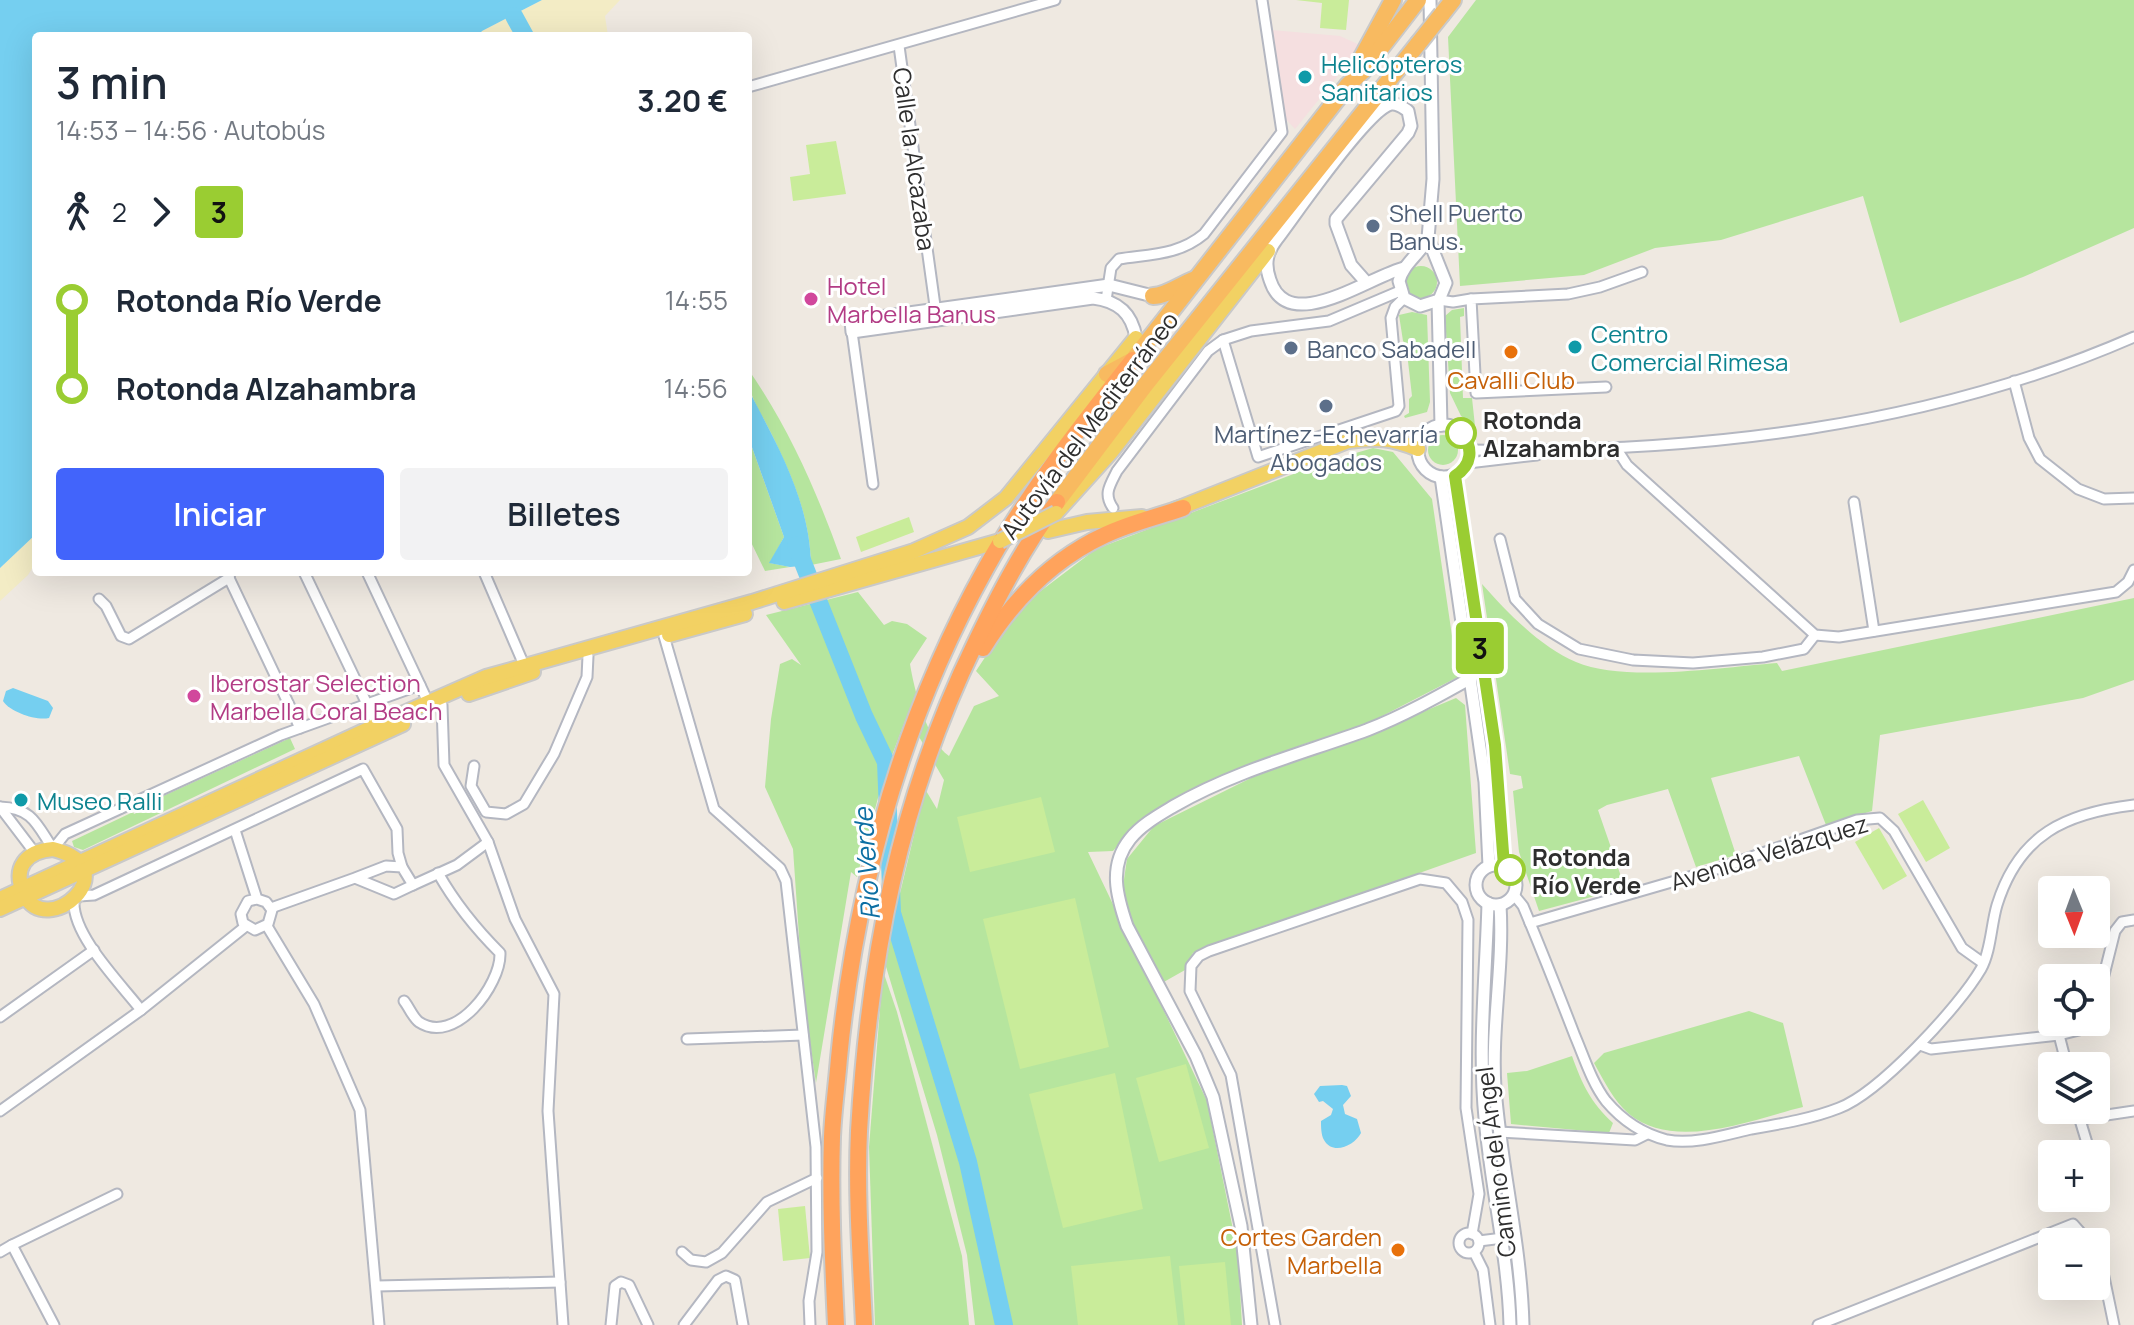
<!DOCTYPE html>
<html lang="es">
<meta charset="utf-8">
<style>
:root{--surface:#fff;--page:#f2f2f3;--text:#1f2937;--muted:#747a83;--accent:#4264fb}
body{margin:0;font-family:Manrope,sans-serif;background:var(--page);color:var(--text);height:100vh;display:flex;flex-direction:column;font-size:30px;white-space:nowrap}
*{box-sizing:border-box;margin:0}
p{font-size:26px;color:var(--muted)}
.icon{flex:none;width:44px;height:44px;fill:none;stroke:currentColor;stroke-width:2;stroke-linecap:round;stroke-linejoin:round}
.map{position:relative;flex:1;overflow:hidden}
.panel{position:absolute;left:32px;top:32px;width:720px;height:544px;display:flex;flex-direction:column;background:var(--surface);border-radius:8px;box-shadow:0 8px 32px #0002}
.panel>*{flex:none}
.badge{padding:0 16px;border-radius:6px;font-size:28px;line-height:52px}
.needle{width:52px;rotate:179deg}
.controls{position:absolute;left:2038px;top:876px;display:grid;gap:16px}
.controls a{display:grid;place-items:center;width:72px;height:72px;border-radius:8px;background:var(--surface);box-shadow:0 8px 32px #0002;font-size:40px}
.map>.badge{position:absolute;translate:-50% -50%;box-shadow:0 0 0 4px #fff}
.legs{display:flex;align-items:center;gap:12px;height:88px;padding:0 24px;font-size:26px}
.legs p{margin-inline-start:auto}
.headline{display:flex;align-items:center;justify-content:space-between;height:136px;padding:0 24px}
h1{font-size:44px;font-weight:600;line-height:60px}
.primary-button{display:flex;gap:16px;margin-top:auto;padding:16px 24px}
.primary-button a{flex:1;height:92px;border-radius:8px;background:var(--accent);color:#fff;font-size:32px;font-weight:600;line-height:92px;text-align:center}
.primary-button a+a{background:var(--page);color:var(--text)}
ul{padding:0 24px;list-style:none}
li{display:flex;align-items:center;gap:28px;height:88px;font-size:30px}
li i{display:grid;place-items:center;width:12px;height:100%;margin:0 10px;background:currentColor}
li i::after{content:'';width:20px;height:20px;margin:-10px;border:6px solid;border-radius:50%;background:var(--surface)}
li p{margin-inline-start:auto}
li:first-child i{background:linear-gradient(#0000 50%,currentColor 0)}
li:last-child i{background:linear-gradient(currentColor 50%,#0000 0)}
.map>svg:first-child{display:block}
</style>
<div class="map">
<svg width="2134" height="1325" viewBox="0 0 2134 1325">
<rect width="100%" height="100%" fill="#efe9e1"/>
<path fill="#f5dfe0" d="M1271 30 1340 36 1362 46 1295 129 1285 118Z"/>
<g fill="#b6e59e">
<path d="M1476 0H2134V228L2023 277 1900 323 1863 196 1721 240 1655 248 1584 275 1460 286 1448 37Z"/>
<circle cx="1421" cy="282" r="16"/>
<path d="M1464 308V316L1460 317 1463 398H1472L1475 426 1461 416 1450 393 1445 316 1452 310Z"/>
<path d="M1412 312 1427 315 1430 402 1427 412 1405 418 1404 416 1409 413V399L1412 396 1406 344 1403 341 1399 315Z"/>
<path d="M748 369C789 428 817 492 841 559L811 565C810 517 792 476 771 433 759 408 748 398 748 369Z"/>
<circle cx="1443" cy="450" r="15"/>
<path d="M748 436 784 537 770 563 790 567 765 571 748 536Z"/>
<path d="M1373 448 1393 452 1432 499 1458 677 1357 729 1307 743 1229 772 1141 819 1113 851 1088 852 1207 1101 1238 1254 1242 1325H975L967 1255 937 1135 884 960 925 789 937 809 944 780 907 716 883 779 857 877 851 872 816 1083 803 994 793 849 765 787 771 719 780 664 792 659 801 665 766 615 858 592 884 625 892 621 907 624 927 638 910 664C914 689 927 741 949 756L974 706 999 696 976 671 1017 609 1096 549 1325 462Z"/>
<path d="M1482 584C1506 611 1541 648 1576 662 1624 683 1723 667 1777 663L1782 671 2134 598V680L2083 698 1880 735 1872 811 1826 825 1799 756 1711 778 1736 855 1696 867 1668 789 1607 805 1598 810 1625 888 1539 911 1519 852 1513 791 1523 788 1521 776 1510 774Z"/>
<path d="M1456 698 1465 705 1476 853 1193 953 1185 970 1162 983 1129 917 1123 886 1127 859 1154 826 1253 777 1372 733Z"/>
<path d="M290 738 295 749 83 850 74 847 72 841 133 812 134 814 162 802 161 797Z"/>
<path d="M883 971 897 1012 962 1256 969 1325H875L869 1147Z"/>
<path d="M1749 1011 1783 1023 1803 1107C1753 1119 1675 1152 1629 1114 1613 1100 1604 1081 1594 1063L1604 1053Z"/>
<path d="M1572 1056C1582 1084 1591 1103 1613 1123L1609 1133 1511 1124 1507 1073 1527 1071Z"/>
</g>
<g fill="#f3ecc5">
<path d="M542 0H620L605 16 608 36H478L482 31Z"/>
<path d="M36 534V562L28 575 0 601V568Z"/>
</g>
<g fill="#c9ec9a">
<path d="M1296 0H1349L1346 30 1320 28 1322 3Z"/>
<path d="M836 141 846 194 793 201 790 177 810 174 806 145Z"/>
<path d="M909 517 914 532 861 552 856 537Z"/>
<path d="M1041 797 1055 852 970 872 957 817Z"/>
<path d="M1923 800 1950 848 1926 862 1898 814Z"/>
<path d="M1879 828 1907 876 1883 890 1855 842Z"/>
<path d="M1075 898 1109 1047 1020 1069 983 919Z"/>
<path d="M1186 1064 1209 1148 1159 1162 1136 1078Z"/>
<path d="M1115 1073 1143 1209 1063 1228 1029 1094Z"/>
<path d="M805 1206 810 1258 783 1261 778 1209Z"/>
<path d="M1170 1256 1178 1325H1078L1071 1266Z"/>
<path d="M1225 1262 1231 1325H1185L1179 1266Z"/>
</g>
<g fill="#75cff0">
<path d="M0 0H542L482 31 478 36H36V534L0 568Z"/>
<path d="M748 389C777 444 810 501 811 565L790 567 769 563 784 537 748 436Z"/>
<path d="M13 688 48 701 53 708 49 718C36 721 10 712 3 701L6 691Z"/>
<path d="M1342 1085 1347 1086 1351 1096 1343 1105 1345 1114 1357 1119 1361 1133C1355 1145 1333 1156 1324 1140 1321 1135 1321 1126 1321 1121L1331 1115 1333 1109 1323 1101 1319 1102 1314 1094 1320 1086Z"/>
</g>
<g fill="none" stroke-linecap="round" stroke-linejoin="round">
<g stroke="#75cff0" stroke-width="18">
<path d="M514 16 525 36"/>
<path d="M796 545 864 716 886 762 892 913 968 1162 1004 1325"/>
</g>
<defs>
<g id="minor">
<path d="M899 46 936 313"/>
<path d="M748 87 1055 0"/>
<path d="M1106 300 1111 268 1119 259C1151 254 1179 255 1204 234L1282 132 1262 0"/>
<path d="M1439 300 1453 302 1471 299"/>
<path d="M852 332 873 484"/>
<path d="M1223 340 1258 457 1396 411 1399 406 1391 318 1395 307 1404 298"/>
<path d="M2014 381 2029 438 2040 459 2078 489 2104 499 2134 498"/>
<path d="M1606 387 1476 393 1471 299 1568 294 1600 287 1642 272"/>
<path d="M1616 448 1627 465 1815 635 1839 637 2116 592 2128 582 2134 570"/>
<path d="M1471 450C1695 453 1926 428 2134 337"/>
<path d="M1468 463 1537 455"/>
<path d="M1854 502 1874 631"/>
<path d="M1113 508C1103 494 1110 485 1117 471L1208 351 1223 340 1251 331 1329 321 1400 291"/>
<path d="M1500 539 1515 599 1538 624 1579 649 1633 660 1693 663 1763 657 1804 649 1815 635"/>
<path d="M304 572 377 725"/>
<path d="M367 572 428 702"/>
<path d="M484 572 524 665"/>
<path d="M229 578 300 728"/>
<path d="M99 599 106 606 121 636 129 639 229 578 230 572"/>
<path d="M664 636 714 809 780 868 786 881 816 1147 817 1252 809 1301 810 1325"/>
<path d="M442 705 444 765 488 842 515 919 554 994 548 1111 563 1325"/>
<path d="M474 766 471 786 486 812 506 814 524 804 554 754 587 677 588 656"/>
<path d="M0 807C33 808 37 825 53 849L65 834 281 735 420 685"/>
<path d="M0 807 35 853"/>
<path d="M235 830 257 899 266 902 272 910 268 924 255 930 243 923 241 914 248 901 257 899"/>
<path d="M413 885 457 865 488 842"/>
<path d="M1514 895 1523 906C1541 949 1558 992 1575 1036 1584 1057 1592 1083 1606 1101 1622 1120 1643 1134 1667 1140 1693 1145 1725 1135 1751 1129 1780 1124 1811 1119 1839 1108 1879 1093 1959 1007 1981 969 1991 951 1991 925 1997 905 2019 834 2066 813 2134 805"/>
<path d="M79 896 94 895 363 769 397 829 398 853 402 867"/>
<path d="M271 908 355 878 394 894 413 885 402 867 386 866 355 878"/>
<path d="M1530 923 1720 868 1857 820 1880 818 1894 831 1962 948 1983 963"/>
<path d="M267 926 314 1004 360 1110 379 1325"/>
<path d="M404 1001C409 1007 413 1018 419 1022 455 1046 501 985 500 953 476 929 455 903 438 873"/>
<path d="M2096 1007 2115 931 2122 922 2134 920"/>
<path d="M141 1010 246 926"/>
<path d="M0 1017 94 950"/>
<path d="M2059 1035 2067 1066"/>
<path d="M687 1039 803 1035"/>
<path d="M1920 1045 1931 1049 2059 1035 2079 1030 2089 1022"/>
<path d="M2077 1110 2087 1143"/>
<path d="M0 1111 141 1010C120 983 72 935 74 901"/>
<path d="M2080 1119 2134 1111"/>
<path d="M1499 1132 1635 1140 1647 1134"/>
<circle cx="1469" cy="1243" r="10"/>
<path d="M1479 1241 1503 1238"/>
<path d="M12 1245 117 1194"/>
<path d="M0 1252 12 1245 54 1325"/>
<path d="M682 1252 691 1260 706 1262 722 1253 767 1202 817 1178"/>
<path d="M1474 1252 1483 1270 1490 1325"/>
<path d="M2096 1255 2104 1277 2114 1325"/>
<path d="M377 1286 560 1282"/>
<path d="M611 1325 615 1286 621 1282 629 1285 648 1325"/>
<path d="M684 1325 718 1280 726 1276 735 1280 743 1325"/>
<path d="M1275 1325 1231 1075 1190 991 1191 966 1199 956 1209 951 1420 879 1446 883 1462 902 1468 920 1466 1108 1479 1194 1472 1234"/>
<path d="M1818 1325 2073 1224 2089 1242"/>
</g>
<g id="tertiary">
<path d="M1428 238C1420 254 1403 264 1399 281L1404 298 1420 306 1439 300 1446 283 1428 238 1433 179 1430 0"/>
<path d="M1366 282 1351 265 1336 224V219L1408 133 1411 126 1408 111C1402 107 1398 103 1391 104 1367 110 1296 214 1277 239 1267 252 1264 263 1270 280 1288 337 1370 276 1404 268"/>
<path d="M1438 300 1441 425"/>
<path d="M1136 338C1132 313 1118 301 1093 298L852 332 851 321 1109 285 1153 296"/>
<circle cx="1444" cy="451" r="26"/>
<path d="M1455 476 1495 745 1504 866"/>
<path d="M1441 477 1485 782 1489 866"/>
<circle cx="1496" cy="885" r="20"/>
<path d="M1488 903C1486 975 1478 1047 1485 1118 1491 1188 1508 1255 1510 1325"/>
<path d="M1500 905C1504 966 1491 1027 1495 1088 1501 1168 1521 1245 1523 1325"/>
<path d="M1251 1325 1241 1226 1213 1097 1196 1056 1127 926C1117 897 1108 866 1130 839 1141 825 1159 815 1174 806 1235 771 1301 754 1367 730 1403 716 1437 697 1471 678"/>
</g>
<g id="primary">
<path d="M1174 510 1348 441C1377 437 1391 438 1418 449"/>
<path d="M1056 513 1112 451 1268 251"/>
<path d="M1048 531 1087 522 1142 517"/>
<path d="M784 602 1000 541"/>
<path d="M669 635 745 614"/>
<path d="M469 694 533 672"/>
<path d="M53 849C130 868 46 941 24 894 12 868 26 851 53 849Z"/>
<path d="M0 899 377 725 486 677 752 602 914 551 968 527 1006 498 1136 338"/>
<path d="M0 909 403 724"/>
</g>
<g id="trunk">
<path d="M1442 14 1453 0"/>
<path d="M1361 59 1393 0"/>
<path d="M1153 296C1166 296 1180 285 1193 280"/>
<path d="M1107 374 1133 360 1348 85 1363 71 1418 0"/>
<path d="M1057 502 1146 384 1418 44"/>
</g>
<g id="motorway">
<path d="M983 648C1013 600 1053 559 1105 535 1130 523 1157 517 1183 508"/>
<path d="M836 1325C833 1263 830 1199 832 1137 833 1111 837 1084 839 1058 856 886 901 720 986 568 1027 494 1080 427 1133 360"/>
<path d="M864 1325C861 1261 856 1195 859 1131 869 958 899 800 975 644 999 594 1024 546 1057 502"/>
</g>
</defs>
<use href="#minor" stroke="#b4b7c1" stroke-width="13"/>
<use href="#tertiary" stroke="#b4b7c1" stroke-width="15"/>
<use href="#primary" stroke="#c9c9c9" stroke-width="18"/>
<use href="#trunk" stroke="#c9c9c9" stroke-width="20"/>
<use href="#motorway" stroke="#c9c9c9" stroke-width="20"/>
<use href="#minor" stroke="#fff" stroke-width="9"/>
<use href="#tertiary" stroke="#fff" stroke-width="11"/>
<use href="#primary" stroke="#f2d163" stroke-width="14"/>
<use href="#trunk" stroke="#f8ba60" stroke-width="16"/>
<use href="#motorway" stroke="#ffa35c" stroke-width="16"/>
<defs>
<path id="primary-bridge" d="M1000 541 1056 513"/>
<path id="trunk-bridge" d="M1418 44 1442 14"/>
</defs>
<use href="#primary-bridge" stroke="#c9c9c9" stroke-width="18" stroke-linecap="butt"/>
<use href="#trunk-bridge" stroke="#c9c9c9" stroke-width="20" stroke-linecap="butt"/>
<use href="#primary-bridge" stroke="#f2d163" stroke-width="14"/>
<use href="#trunk-bridge" stroke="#f8ba60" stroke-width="16"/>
</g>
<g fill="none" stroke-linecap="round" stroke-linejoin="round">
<defs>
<path id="line-1" d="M1461 433C1474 448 1472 465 1455 476L1495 745 1504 866 1510 870"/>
</defs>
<use href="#line-1" stroke="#fff" stroke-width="18"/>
<use href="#line-1" stroke="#9acd32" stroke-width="12"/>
</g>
<g fill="#0f9aa8" stroke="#fff" stroke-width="3">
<circle cx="1305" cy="77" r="8"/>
<circle cx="1575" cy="347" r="8"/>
<circle cx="21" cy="800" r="8"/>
</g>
<g fill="#5c6f8a" stroke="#fff" stroke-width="3">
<circle cx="1373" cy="226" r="8"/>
<circle cx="1291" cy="348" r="8"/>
<circle cx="1326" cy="406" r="8"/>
</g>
<g fill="#d1479c" stroke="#fff" stroke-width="3">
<circle cx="811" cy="299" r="8"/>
<circle cx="194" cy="696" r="8"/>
</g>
<g fill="#e8710a" stroke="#fff" stroke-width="3">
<circle cx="1511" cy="352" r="8"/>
<circle cx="1398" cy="1250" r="8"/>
</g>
<g fill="#fff" stroke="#9acd32" stroke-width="4">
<circle cx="1461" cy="433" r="14"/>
<circle cx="1510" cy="870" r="14"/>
</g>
<g text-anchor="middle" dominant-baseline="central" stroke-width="6" stroke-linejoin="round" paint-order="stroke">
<g font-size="24" fill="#0d838f" stroke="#fff" text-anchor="start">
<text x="1321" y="63">Helicópteros<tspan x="1321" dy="28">Sanitarios</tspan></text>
<text x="1591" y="333">Centro<tspan x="1591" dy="28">Comercial Rimesa</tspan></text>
<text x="37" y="800">Museo Ralli</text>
</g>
<g font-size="24" fill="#2e2e2e" stroke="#fff">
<text transform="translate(915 159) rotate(82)">Calle la Alcazaba</text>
<text transform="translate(1089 425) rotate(-53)">Autovía del Mediterráneo</text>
<text transform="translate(1769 852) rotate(-17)">Avenida Velázquez</text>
<text transform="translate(1495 1162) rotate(-97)">Camino del Ángel</text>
</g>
<g font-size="24" fill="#4e5e75" stroke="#fff" text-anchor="start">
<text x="1389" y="212">Shell Puerto<tspan x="1389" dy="28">Banus.</tspan></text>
<text x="1307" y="348">Banco Sabadell</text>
<text x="1326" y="433" text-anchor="middle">Martínez-Echevarría<tspan x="1326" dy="28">Abogados</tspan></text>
</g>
<g font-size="24" fill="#b23c85" stroke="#fff" text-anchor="start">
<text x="827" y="285">Hotel<tspan x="827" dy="28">Marbella Banus</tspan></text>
<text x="210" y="682">Iberostar Selection<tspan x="210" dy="28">Marbella Coral Beach</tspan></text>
</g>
<g font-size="24" fill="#c56008" stroke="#fff">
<text x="1511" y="379">Cavalli Club</text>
<text x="1382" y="1236" text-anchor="end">Cortes Garden<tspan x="1382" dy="28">Marbella</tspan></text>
</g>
<g font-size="24" font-weight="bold" fill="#2e2e2e" stroke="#fff" text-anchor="start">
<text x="1483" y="419">Rotonda<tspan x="1483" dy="28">Alzahambra</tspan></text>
<text x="1532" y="856">Rotonda<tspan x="1532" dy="28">Río Verde</tspan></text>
</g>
<g font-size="26" font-style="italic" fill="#0d6fa3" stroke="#fff">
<text transform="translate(866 864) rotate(-94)">Rio Verde</text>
</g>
</g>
</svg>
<div class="controls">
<a><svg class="needle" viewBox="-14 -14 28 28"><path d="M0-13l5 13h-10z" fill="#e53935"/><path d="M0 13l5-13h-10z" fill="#747a83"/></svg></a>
<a><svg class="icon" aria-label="locate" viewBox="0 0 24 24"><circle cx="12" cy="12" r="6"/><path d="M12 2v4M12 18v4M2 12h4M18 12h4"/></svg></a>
<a><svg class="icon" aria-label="layers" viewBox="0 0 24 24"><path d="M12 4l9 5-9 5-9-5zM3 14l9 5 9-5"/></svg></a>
<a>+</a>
<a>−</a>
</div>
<b class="badge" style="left:1480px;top:648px;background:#9acd32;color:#111">3</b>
<section class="panel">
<div class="headline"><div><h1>3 min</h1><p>14:53 – 14:56 · Autobús</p></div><b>3.20 €</b></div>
<div class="legs"><svg class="icon" aria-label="walk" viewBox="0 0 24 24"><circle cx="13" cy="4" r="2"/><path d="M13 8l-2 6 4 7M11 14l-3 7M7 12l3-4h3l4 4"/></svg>2<svg class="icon" aria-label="forward" viewBox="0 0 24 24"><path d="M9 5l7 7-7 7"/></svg><b class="badge" style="background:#9acd32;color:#111">3</b></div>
<ul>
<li><i style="color:#9acd32"></i><b>Rotonda Río Verde</b><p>14:55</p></li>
<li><i style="color:#9acd32"></i><b>Rotonda Alzahambra</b><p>14:56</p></li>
</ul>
<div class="primary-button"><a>Iniciar</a><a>Billetes</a></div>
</section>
</div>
